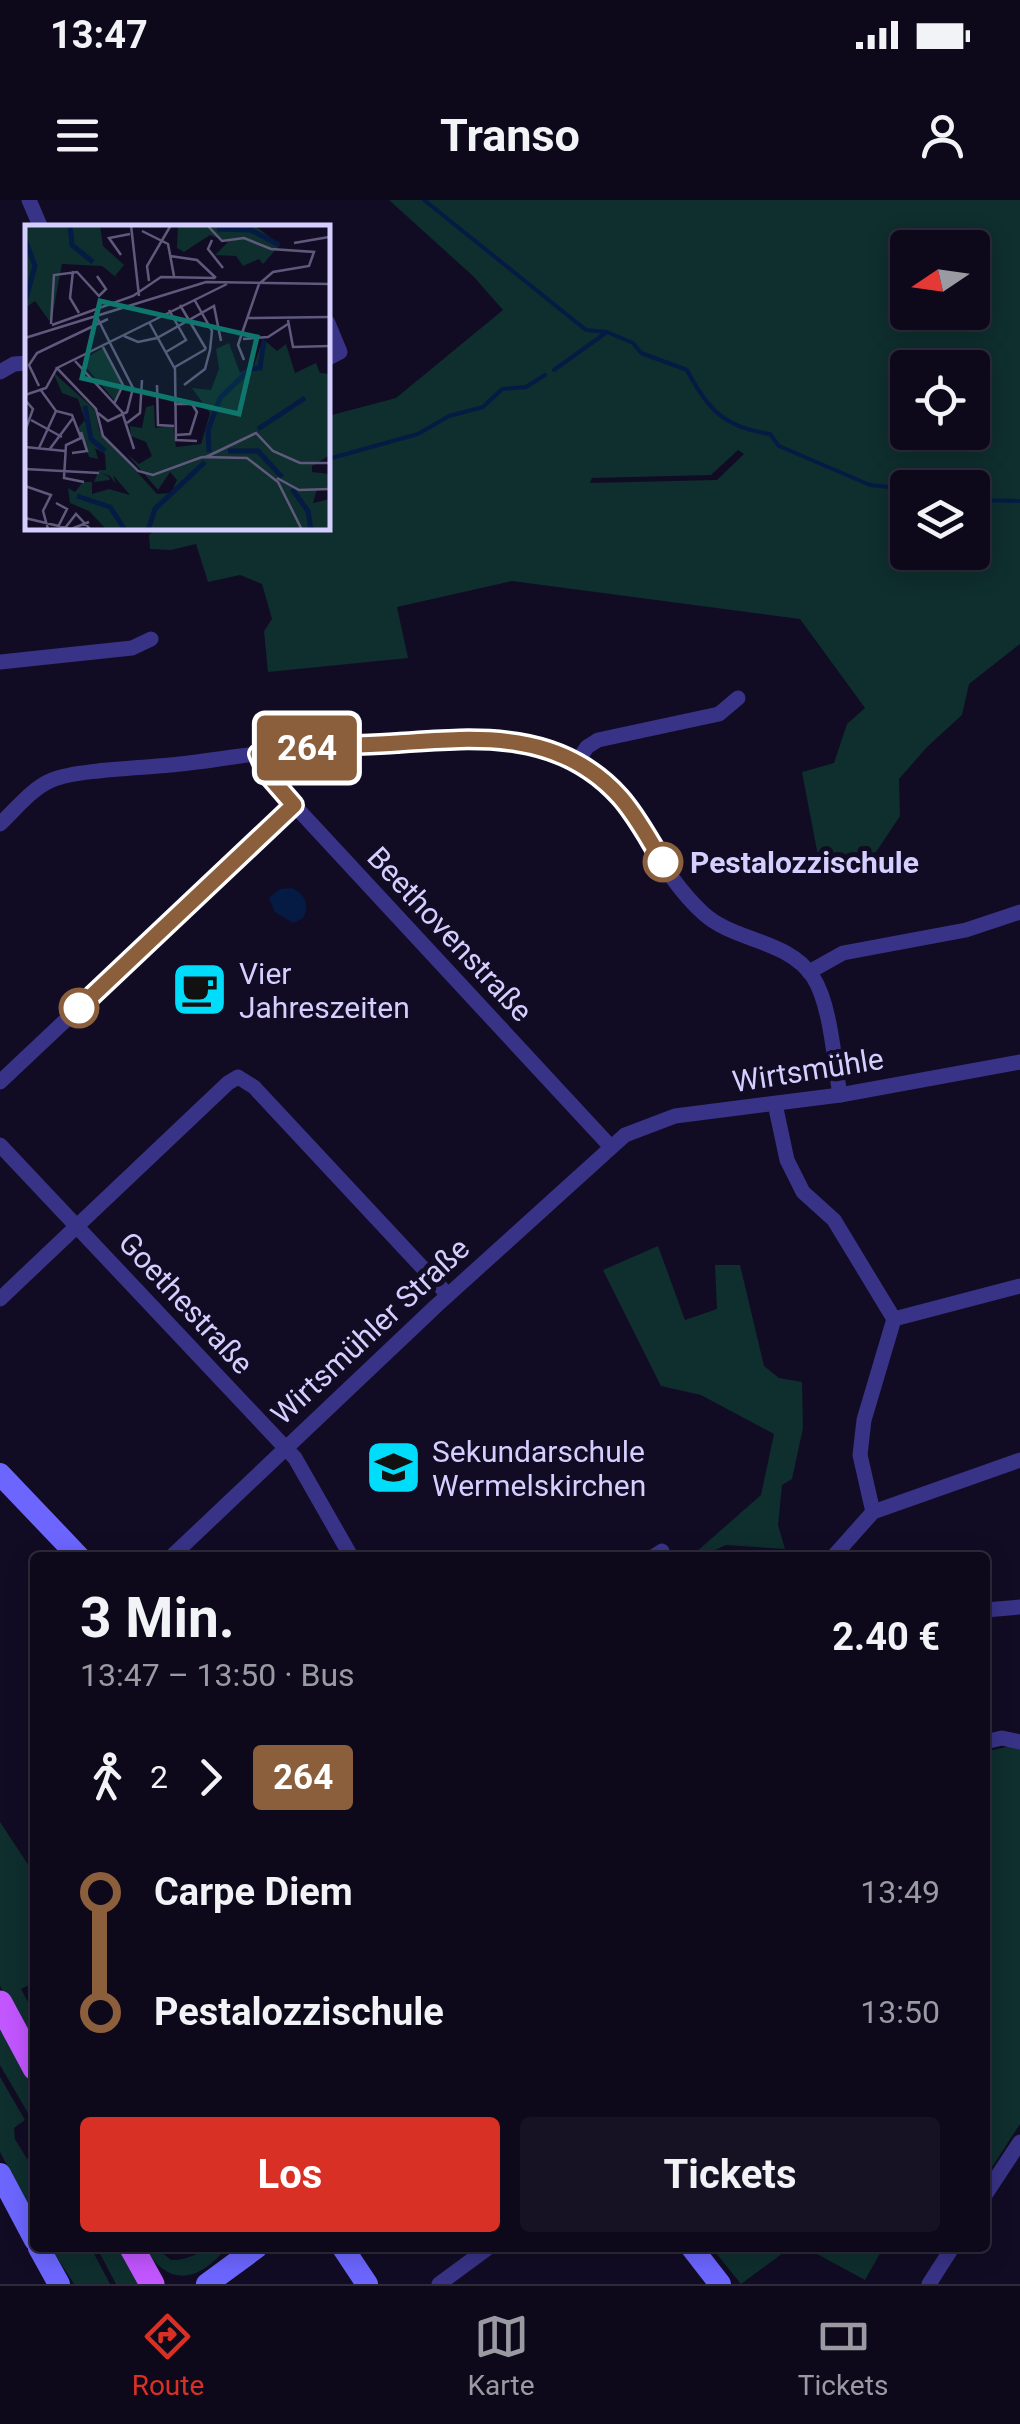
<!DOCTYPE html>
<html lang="de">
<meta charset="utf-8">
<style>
:root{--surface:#0d091b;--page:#161224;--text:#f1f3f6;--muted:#9a9aa3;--line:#2d2a3a;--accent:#d93025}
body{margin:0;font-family:Roboto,sans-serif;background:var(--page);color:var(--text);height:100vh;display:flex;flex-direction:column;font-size:38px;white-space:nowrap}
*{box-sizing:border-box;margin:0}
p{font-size:32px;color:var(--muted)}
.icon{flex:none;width:55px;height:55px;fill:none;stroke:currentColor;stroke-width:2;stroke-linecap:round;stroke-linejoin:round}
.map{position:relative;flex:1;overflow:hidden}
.details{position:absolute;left:30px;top:1352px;width:960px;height:700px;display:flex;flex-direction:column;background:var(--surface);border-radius:10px;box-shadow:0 5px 25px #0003,0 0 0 2px var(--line)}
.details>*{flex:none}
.badge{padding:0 20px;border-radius:8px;font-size:35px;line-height:65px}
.needle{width:65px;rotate:257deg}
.buttons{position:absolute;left:890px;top:30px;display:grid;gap:20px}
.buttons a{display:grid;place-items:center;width:100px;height:100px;border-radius:10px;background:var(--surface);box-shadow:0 5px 25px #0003,0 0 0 2px var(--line);font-size:50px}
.map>.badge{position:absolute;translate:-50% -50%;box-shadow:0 0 0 5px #fff}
.legs{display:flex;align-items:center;gap:15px;height:110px;padding:0 50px;font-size:32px}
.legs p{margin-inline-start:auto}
.head{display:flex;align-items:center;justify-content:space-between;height:170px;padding:0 50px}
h1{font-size:55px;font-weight:700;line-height:75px}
.button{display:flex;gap:20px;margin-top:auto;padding:20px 50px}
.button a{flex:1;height:115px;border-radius:10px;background:var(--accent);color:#fff;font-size:40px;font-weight:700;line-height:115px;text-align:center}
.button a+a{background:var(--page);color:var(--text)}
ul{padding:0 50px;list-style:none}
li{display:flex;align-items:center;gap:35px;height:120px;font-size:38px}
li i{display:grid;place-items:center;width:15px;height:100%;margin:0 12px;background:currentColor}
li i::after{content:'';width:25px;height:25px;margin:-12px;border:8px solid;border-radius:50%;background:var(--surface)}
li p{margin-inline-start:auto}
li:first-child i{background:linear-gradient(#0000 50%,currentColor 0)}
li:last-child i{background:linear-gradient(currentColor 50%,#0000 0)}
.status{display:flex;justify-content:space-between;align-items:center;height:70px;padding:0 50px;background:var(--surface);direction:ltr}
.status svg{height:28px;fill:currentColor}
header{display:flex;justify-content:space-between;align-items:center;height:130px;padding:0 50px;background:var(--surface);font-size:45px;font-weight:700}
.tab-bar{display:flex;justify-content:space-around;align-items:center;height:140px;border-top:2px solid var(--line);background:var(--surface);font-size:28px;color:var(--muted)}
.tab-bar a{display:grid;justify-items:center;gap:5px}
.tab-bar .on{color:var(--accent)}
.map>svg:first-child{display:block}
</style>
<div class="status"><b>13:47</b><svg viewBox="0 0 49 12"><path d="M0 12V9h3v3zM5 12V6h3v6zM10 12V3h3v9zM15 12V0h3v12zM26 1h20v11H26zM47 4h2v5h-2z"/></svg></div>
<header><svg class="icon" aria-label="menu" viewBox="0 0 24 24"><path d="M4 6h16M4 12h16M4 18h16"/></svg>Transo<svg class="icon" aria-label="person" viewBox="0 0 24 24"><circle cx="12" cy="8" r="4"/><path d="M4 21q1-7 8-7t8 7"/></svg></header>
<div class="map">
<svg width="1020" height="2084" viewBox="0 0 1020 2084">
<rect width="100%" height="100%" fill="#110c24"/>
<g fill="#0f2e2e" fill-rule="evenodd">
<path d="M389 0H1020V444L969 484 962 515 927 547 899 579 900 616 872 658 825 665 818 656 802 572 834 563 847 524 865 508 800 419 512 381 397 407 408 458 268 472 264 431 272 419 262 384 240 375 208 382 196 344 171 350 150 349 149 335 157 328H328V216L396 198 503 110 473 76ZM908 48H972V112H908ZM908 168H972V232H908ZM738 250 744 254 717 280 590 283 592 278 711 275ZM908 288H972V352H908Z"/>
<path d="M658 1046 685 1120 717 1109 715 1065H740L764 1166 779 1178 802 1182 803 1228 792 1279 782 1285 778 1325 785 1349 726 1345 700 1357 695 1353 761 1295 774 1234 701 1195 661 1186 603 1070Z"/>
<path d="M1010 1546 1020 1549V1924L985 1978V1552Z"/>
<path d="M0 1622 35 1675V1782L21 1789 35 1815V1851L0 1786Z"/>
<path d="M0 1819 35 1884V1925L0 1865Z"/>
<path d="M0 1877 25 1920 14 1928 15 1939 27 1959 35 1954V2017L0 1952Z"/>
<path d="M51 2048H91L110 2084H74Z"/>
<path d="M97 2048H120L139 2084H116Z"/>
<path d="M145 2048H156L171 2060C190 2061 202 2048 221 2048L222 2053C194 2084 166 2084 145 2048Z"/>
<path d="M712 2048H790L741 2084Z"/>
<path d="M806 2048H883L865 2080Z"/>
</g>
<path fill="#051b44" d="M291 688C305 693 310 705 303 718L293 723 275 712 269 698 280 689Z"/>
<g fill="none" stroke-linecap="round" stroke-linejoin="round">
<g stroke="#051b44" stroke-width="4">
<path d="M424 0 586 130 607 132 633 143 641 153 687 170C708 210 724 227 770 234L779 246 870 285 908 289"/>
<path d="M554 170 607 132"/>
<path d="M328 259 418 234 449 216 483 207 502 189 526 187 545 175"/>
<path d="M972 300 1020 301"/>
</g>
<g stroke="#383387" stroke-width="15">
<path d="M29 0 41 28"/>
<path d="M328 123 340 152 328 158"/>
<path d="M0 172 14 164 28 163"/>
<path d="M0 462 132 448 151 439"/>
<path d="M258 554 267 574 294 605 610 946"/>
<path d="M577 562 587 547 598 540 719 514 738 498"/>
<path d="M0 624C15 610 32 588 52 580 78 569 148 568 180 564 218 560 255 553 293 549 333 544 374 544 414 541 459 539 507 533 550 549 637 582 643 658 703 713 734 742 788 739 813 777 831 805 834 861 840 895"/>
<path d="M809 772 843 753 966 730 1020 712"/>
<path d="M0 882 294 605"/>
<path d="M775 904 787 960 803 992 834 1020 894 1119"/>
<path d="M0 945 295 1258 352 1358"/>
<path d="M0 1099 228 883 238 877 254 887 448 1095"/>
<path d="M894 1119 1020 1086"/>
<path d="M873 1312 860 1255 864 1220 894 1119"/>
<path d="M170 1358 436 1106 625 935 675 916 840 895 1020 862"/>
<path d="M651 1358 662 1351"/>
<path d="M832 1358 873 1312 1020 1260"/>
<path d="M985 1410 1020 1407"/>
<path d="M985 1542 1002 1538 1020 1542"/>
<path d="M985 1995 1020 1942"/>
<path d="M439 2084 488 2048"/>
<path d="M929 2084 952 2048"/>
</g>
<g stroke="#6c66ff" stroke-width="22">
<path d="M0 1274 80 1358"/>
<path d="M0 1974 35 2040"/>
<path d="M39 2048 59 2084"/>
<path d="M343 2048 367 2084"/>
<path d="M692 2048 720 2084"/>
<path d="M207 2084 256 2048"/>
</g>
<g stroke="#c256ff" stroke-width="25">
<path d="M0 1803 35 1868"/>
<path d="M132 2048 152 2084"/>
</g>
</g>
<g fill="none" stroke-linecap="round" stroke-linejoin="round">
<defs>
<path id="line-1" d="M79 808 294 605 267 574 258 554C303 545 351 546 397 543 478 537 560 530 620 597 637 616 649 640 663 662"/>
</defs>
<use href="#line-1" stroke="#fff" stroke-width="22"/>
<use href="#line-1" stroke="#8b5e3c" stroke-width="15"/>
</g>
<defs>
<symbol id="cafe-square" viewBox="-11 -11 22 22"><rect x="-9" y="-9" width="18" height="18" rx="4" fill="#00ddfa" stroke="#110c24"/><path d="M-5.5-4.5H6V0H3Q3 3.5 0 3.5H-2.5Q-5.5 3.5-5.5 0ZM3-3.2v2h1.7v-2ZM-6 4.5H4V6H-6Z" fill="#111"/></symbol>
<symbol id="school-square" viewBox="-11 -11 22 22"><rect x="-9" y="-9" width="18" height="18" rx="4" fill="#00ddfa" stroke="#110c24"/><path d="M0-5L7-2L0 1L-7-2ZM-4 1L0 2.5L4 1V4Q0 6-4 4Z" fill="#111"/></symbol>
</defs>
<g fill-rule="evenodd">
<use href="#cafe-square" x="168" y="758" width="63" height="63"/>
<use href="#school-square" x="362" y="1236" width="63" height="63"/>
</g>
<g fill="#fff" stroke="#8b5e3c" stroke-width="5">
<circle cx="663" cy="662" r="18"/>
<circle cx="79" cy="808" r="18"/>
</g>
<g text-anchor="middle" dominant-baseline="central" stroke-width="10" stroke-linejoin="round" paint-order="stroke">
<g font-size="30" font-weight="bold" fill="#d5cfff" stroke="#110c24" text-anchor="start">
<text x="690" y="662">Pestalozzischule</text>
</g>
<g font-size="30" fill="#d5cfff" stroke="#110c24">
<text transform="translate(450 734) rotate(47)">Beethovenstraße</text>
<text transform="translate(808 870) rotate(-9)">Wirtsmühle</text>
<text transform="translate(186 1103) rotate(47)">Goethestraße</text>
<text transform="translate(370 1131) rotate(-43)">Wirtsmühler Straße</text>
</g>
<g font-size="30" fill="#d5cfff" stroke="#110c24" text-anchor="start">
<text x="239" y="773">Vier<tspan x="239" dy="34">Jahreszeiten</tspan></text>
<text x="432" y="1251">Sekundarschule<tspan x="432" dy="34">Wermelskirchen</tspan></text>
</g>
</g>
<g transform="translate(25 25)">
<rect width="305" height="305" fill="#110c24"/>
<path d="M0 0H75L78 21 99 40 90 51 98 58 77 41 37 39 26 98 10 76 0 83ZM153 0H229L255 20 238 39 234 34 218 41 211 31 190 30 203 17 185 10 159 27 152 23ZM238 114 252 126 261 119 270 148 291 138 295 148 305 149V230L287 241V247L305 249V265L292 264 288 278 305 274V305H82L64 286 45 278 43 263 50 267 58 257H67V269L84 264 105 270 88 250 91 259 85 251 76 248 84 252 85 255 69 257 74 245H81L80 229 70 223 73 234 64 232 53 203 60 195 53 174 37 168 28 147 70 185 74 205 132 269 146 268 152 255 145 247 133 265 102 229 114 239 127 231 121 217 106 211 105 201 117 203 121 182 129 180 130 203 148 201 151 222 176 219 185 188 167 163 186 165 194 144 191 124 204 118 215 148 229 140ZM78 123 98 159 90 176 60 141 62 132Z" fill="#0f2e2e"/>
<path fill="none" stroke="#051b44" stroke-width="5" d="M45 0 47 20 68 37M192 4 226 5 254 20M0 14 10 41 0 77M60 181 66 214 80 226M233 204 280 173M203 226H233L257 252M184 227 183 205 195 173 225 144 235 143 239 115M267 264 283 286 286 305M52 271 85 282 100 305M123 305 130 284 180 237"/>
<path fill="none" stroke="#5f5a7c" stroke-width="2.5" d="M106 0 114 71M182 0 197 16 219 13 246 24 289 27 284 41 248 47 234 59M117 6 143 19 149 51M187 15 183 24 198 43M269 18 304 12M96 30 84 13 105 9M145 31 172 35 191 53M48 46 45 73 54 88M124 56 122 41 146 0M202 59 32 143 71 184 78 211 113 246 128 250 177 232 222 233 253 257 277 305M155 80 181 124M70 88 85 118M222 93 305 92M263 95 268 122 305 121M124 97 150 144 151 215 172 216M26 99 29 50 52 47 74 71 81 64 72 51M27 100 108 71 136 52 190 53M99 111 113 117 132 113 189 81 196 116M0 113 181 57 305 59M218 114 243 112 263 99M78 122 98 160 89 179M141 127 161 115 144 85M219 135 213 120 234 59M50 136 97 187 109 224M150 142 181 124M132 160 133 200 149 201M159 160 180 144 185 125 187 106 169 74M14 161 4 140 12 128 83 94M15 164 31 186 47 190 56 213 41 220 39 253 59 257M0 170 21 163 32 143M0 175 8 184 0 206M149 179H167L172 187 165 209 151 210M73 188 83 196 102 187 108 163 85 118M6 195 37 212M102 198 115 188 117 155M0 222 40 226M14 223 31 186M24 225 48 193M47 228 62 226 56 207M181 232 231 208 248 226 275 238H305M0 244 74 248M252 253 274 265 305 264M0 261 26 270 18 286 23 304M31 278 42 284 33 302M0 293 46 304 64 297M40 303 51 289 66 305"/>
<path fill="#0f766e" fill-opacity="0.15" stroke="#0f766e" stroke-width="5" d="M75 76 232 112 214 189 57 153Z"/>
<rect width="305" height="305" fill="none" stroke="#d5cfff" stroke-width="5"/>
</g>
</svg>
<div class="buttons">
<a><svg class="needle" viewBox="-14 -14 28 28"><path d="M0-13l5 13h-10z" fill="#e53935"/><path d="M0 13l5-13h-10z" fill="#9a9aa3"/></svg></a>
<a><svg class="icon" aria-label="locate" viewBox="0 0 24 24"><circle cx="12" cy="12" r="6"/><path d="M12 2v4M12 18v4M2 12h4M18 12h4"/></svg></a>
<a><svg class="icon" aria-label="layers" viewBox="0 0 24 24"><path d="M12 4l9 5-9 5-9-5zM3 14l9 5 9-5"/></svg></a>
</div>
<b class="badge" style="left:307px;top:548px;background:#8b5e3c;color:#fff">264</b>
<section class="details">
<div class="head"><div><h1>3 Min.</h1><p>13:47 – 13:50 · Bus</p></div><b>2.40 €</b></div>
<div class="legs"><svg class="icon" aria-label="walk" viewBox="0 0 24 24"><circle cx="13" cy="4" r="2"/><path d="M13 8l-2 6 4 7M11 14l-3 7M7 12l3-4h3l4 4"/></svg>2<svg class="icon" aria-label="forward" viewBox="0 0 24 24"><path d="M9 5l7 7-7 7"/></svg><b class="badge" style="background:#8b5e3c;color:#fff">264</b></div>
<ul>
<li><i style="color:#8b5e3c"></i><b>Carpe Diem</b><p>13:49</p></li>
<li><i style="color:#8b5e3c"></i><b>Pestalozzischule</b><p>13:50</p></li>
</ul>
<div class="button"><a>Los</a><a>Tickets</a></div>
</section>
</div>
<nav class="tab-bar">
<a class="on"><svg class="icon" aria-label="directions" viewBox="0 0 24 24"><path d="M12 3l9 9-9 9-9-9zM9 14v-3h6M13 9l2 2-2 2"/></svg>Route</a>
<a><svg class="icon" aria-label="map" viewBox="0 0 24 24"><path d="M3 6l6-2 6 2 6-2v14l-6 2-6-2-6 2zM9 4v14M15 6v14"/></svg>Karte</a>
<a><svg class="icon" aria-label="tickets" viewBox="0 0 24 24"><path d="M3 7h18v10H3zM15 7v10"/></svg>Tickets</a>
</nav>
